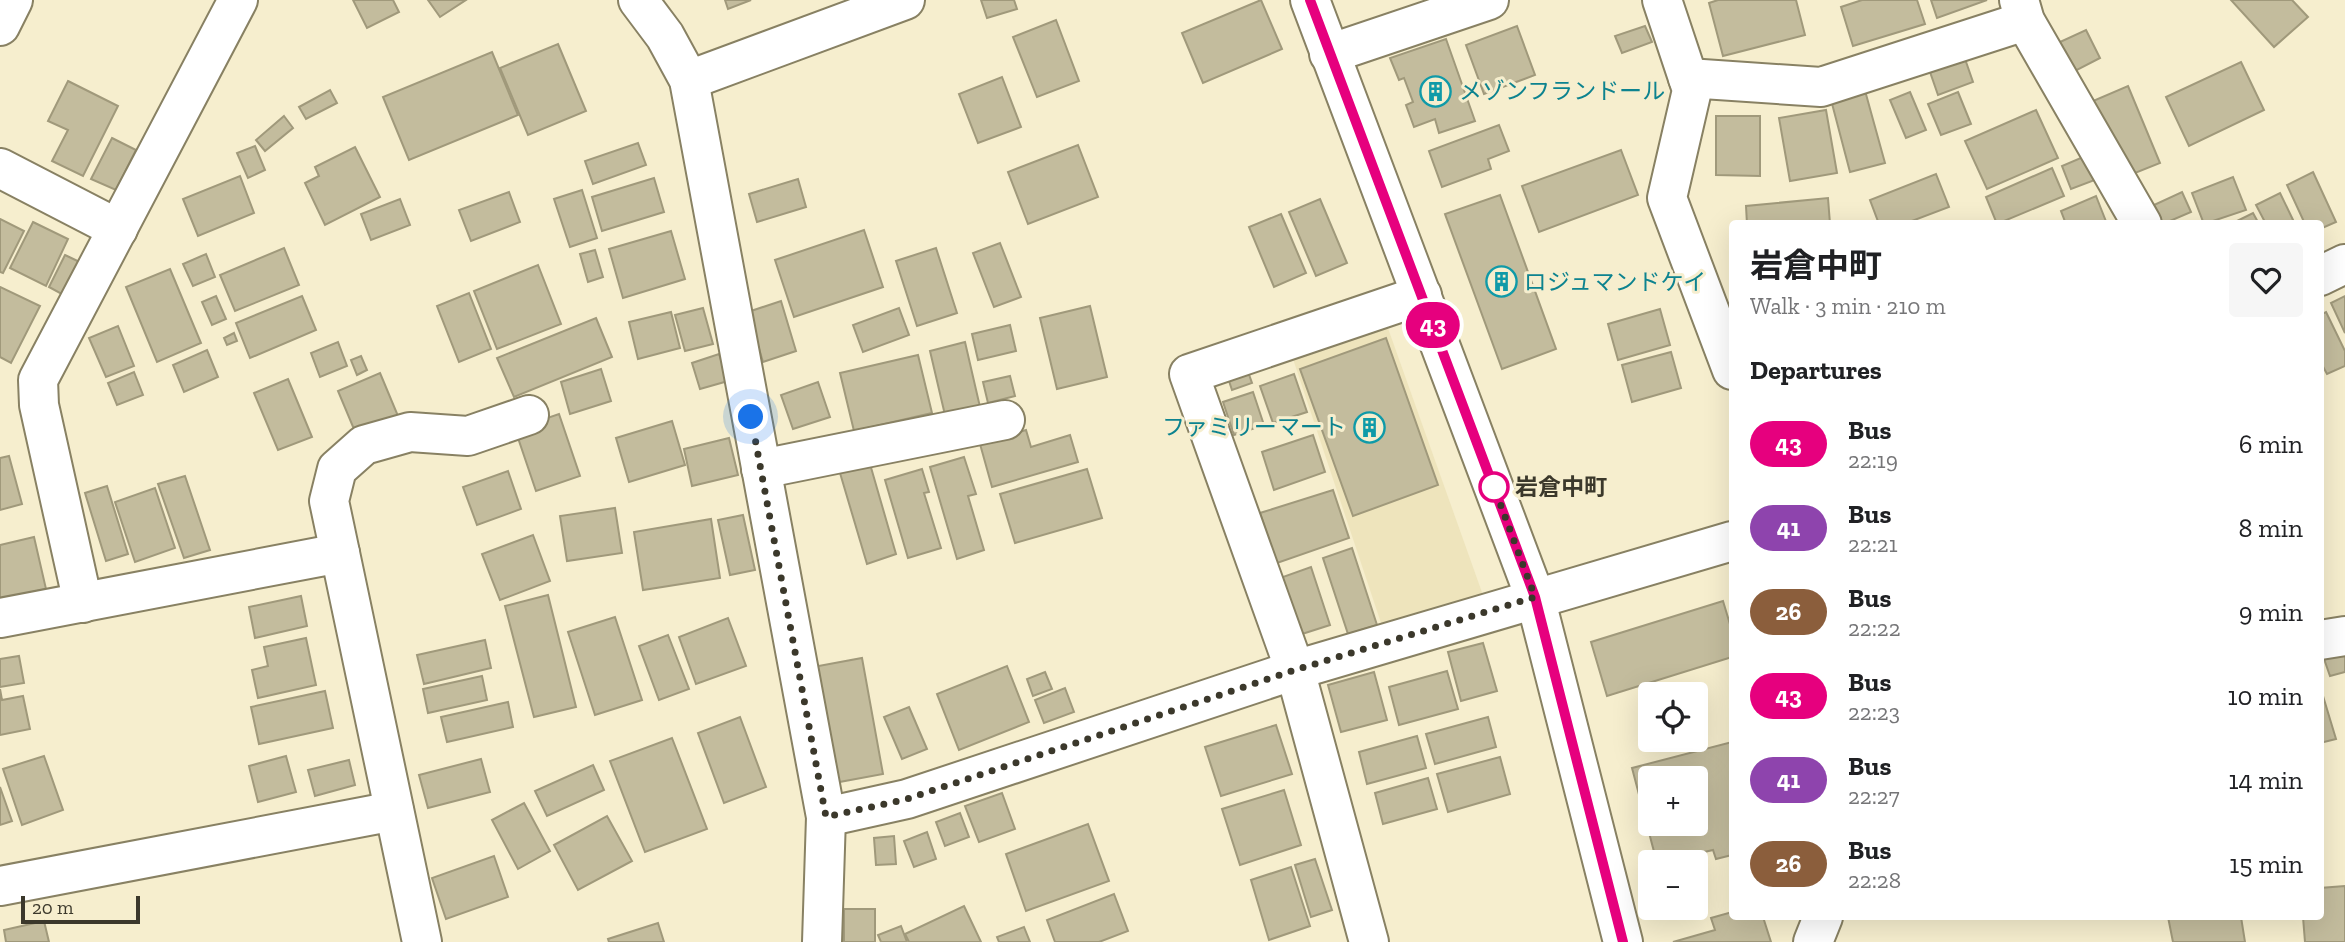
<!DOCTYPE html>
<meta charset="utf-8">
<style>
:root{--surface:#fff;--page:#f6f6f6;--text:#202124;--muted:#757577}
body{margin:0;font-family:"Zilla Slab","Noto Sans JP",serif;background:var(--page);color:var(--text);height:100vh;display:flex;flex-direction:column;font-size:26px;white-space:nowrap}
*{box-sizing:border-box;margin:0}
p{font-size:23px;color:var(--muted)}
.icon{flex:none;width:38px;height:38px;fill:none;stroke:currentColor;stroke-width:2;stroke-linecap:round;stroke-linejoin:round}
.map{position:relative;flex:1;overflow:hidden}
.side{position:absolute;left:1729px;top:220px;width:595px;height:700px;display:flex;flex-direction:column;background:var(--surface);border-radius:7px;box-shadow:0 7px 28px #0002}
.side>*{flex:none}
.badge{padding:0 14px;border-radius:23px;font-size:24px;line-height:46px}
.fabs{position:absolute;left:1638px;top:682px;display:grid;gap:14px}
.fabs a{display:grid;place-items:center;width:70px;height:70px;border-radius:7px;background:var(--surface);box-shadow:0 7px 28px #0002;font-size:35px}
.scale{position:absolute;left:21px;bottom:18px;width:119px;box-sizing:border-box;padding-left:7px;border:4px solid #3b382b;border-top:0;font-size:19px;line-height:24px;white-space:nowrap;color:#3b382b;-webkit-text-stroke:5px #f6eece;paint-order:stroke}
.you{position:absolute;width:35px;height:35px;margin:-18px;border:5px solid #fff;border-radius:50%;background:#1a73e8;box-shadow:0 0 0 10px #1a73e833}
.map>.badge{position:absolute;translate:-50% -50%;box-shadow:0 0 0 4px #fff}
h2{padding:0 21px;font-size:26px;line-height:63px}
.round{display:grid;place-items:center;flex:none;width:74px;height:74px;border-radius:7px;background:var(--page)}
.summary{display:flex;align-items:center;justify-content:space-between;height:119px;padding:0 21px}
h1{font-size:33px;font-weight:700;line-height:52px}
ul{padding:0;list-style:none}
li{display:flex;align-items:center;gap:21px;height:84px;padding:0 21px}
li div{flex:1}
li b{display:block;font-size:26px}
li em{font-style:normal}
li .badge{min-width:77px;font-weight:700;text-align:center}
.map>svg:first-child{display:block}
</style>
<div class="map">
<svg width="2345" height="942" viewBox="0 0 2345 942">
<rect width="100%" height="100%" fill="#f6eece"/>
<path fill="#eee4bc" d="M1384 317 1484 598 1383 629 1290 350Z"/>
<g fill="#c3bc9d" stroke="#a0997b" stroke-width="2" fill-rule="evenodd">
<path d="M353 0H393L399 12 367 28Z"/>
<path d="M428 0H466L440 17Z"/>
<path d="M725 0H751L728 9Z"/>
<path d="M981 0H1014L1017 9 987 18Z"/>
<path d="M1261 0 1282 49 1203 83 1182 33Z"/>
<path d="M1718 0H1796L1805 35 1723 56 1709 3Z"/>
<path d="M1862 0H1917L1925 24 1853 46 1841 7Z"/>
<path d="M1931 0H1987L1937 18Z"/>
<path d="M2231 0H2292L2308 17 2274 47Z"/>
<path d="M1056 20 1079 81 1037 97 1013 37Z"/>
<path d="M1517 26 1535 75 1484 94 1466 45Z"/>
<path d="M1645 26 1652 42 1622 53 1615 36Z"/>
<path d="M2086 30 2100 58 2075 71 2060 42Z"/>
<path d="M1446 39 1475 121 1439 133 1435 119 1414 127 1406 105 1413 102 1404 78 1399 80 1390 58Z"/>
<path d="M558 44 586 111 528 135 500 68Z"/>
<path d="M492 52 518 115 409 160 383 97Z"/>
<path d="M1964 56 1973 82 1938 95 1929 69Z"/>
<path d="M2241 62 2264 110 2189 146 2166 97Z"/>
<path d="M1002 77 1021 127 978 143 959 94Z"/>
<path d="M68 81 118 106 83 176 52 161 68 130 48 121Z"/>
<path d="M2128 86 2160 163 2125 177 2093 101Z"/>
<path d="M1864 87 1885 163 1850 172 1830 96Z"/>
<path d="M330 90 337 103 306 119 299 107Z"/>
<path d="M1910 92 1926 130 1906 138 1890 100Z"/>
<path d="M1958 92 1971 124 1941 135 1928 104Z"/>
<path d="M1826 110 1837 173 1790 181 1779 118Z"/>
<path d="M2036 110 2058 158 1987 189 1965 141Z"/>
<path d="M284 116 293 128 265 151 256 140Z"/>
<path d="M1716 116H1760V176L1716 175Z"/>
<path d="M1499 125 1509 151 1488 159 1491 169 1442 187 1429 151Z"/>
<path d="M112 138 136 150 116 190 91 179Z"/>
<path d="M638 143 646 165 593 184 585 161Z"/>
<path d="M1078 145 1098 197 1028 224 1008 172Z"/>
<path d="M255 146 265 170 248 178 237 153Z"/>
<path d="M355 147 380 197 325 225 305 183 319 176 315 167Z"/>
<path d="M1621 150 1638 195 1539 232 1522 186Z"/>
<path d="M2090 154 2100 178 2071 189 2062 166Z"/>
<path d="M2052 168 2064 196 1997 224 1986 197Z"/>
<path d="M2313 172 2336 222 2320 229V224H2305L2287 185Z"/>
<path d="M1936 174 1949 207 1904 224H1879L1870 200Z"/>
<path d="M240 176 254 213 198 236 183 199Z"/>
<path d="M2233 177 2246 210 2204 224 2192 193Z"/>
<path d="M654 178 664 212 602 231 592 197Z"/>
<path d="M798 179 806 207 757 222 749 194Z"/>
<path d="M582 190 597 238 570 247 554 199Z"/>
<path d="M509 192 520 222 471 241 459 210Z"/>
<path d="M2182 192 2191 212 2163 224 2154 205Z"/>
<path d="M2280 193 2295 224H2266L2256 205Z"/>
<path d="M1500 195 1556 349 1502 369 1445 214Z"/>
<path d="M2096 196 2107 224H2066L2061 211Z"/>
<path d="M1828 198 1830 224H1747L1746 206Z"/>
<path d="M400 199 410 225 371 240 361 214Z"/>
<path d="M1320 199 1347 263 1316 276 1289 212Z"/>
<path d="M2253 213 2259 224H2231Z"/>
<path d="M1281 214 1306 273 1274 287 1249 227Z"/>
<path d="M0 219 24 231 3 273 0 272Z"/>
<path d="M33 222 68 239 46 286 10 268Z"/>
<path d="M864 230 883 287 794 317 775 260Z"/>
<path d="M671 231 685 279 623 298 609 249Z"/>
<path d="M1000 243 1021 297 994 307 973 253Z"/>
<path d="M284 248 299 285 235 311 220 275Z"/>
<path d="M936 248 957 313 917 326 896 261Z"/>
<path d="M595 250 603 277 588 282 580 254Z"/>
<path d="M206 254 215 277 193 286 183 264Z"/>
<path d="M65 255 86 265 69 298 49 287Z"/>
<path d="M538 265 561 324 497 349 474 291Z"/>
<path d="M170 269 201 343 157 362 126 287Z"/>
<path d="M0 287 40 306 11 363 0 357Z"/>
<path d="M469 293 491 349 459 362 437 306Z"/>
<path d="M216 296 226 319 212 325 202 302Z"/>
<path d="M302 296 316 330 250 358 236 323Z"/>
<path d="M2345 296V333L2331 303Z"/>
<path d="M781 301 796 351 763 362 748 312Z"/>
<path d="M1090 306 1107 377 1057 389 1040 318Z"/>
<path d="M703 308 713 344 685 351 675 315Z"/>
<path d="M899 308 909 335 863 352 853 325Z"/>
<path d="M1660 309 1670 345 1618 360 1608 324Z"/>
<path d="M671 312 680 348 638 359 629 322Z"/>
<path d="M2326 312 2345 351V366L2327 374 2320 361V315Z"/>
<path d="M596 318 612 357 514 397 497 358Z"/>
<path d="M1010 325 1016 351 978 360 972 334Z"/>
<path d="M118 326 134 366 106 377 89 338Z"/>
<path d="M234 333 237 341 227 345 224 338Z"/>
<path d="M1386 338 1438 485 1353 516 1300 369Z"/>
<path d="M338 342 347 366 320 377 311 353Z"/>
<path d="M965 342 980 407 945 415 930 351Z"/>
<path d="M207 350 218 377 184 392 173 365Z"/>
<path d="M1671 352 1681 388 1632 402 1622 365Z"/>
<path d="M719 354 728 381 700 389 692 363Z"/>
<path d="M918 355 932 413 854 431 840 373Z"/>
<path d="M361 356 367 370 357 375 351 360Z"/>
<path d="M601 369 611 401 570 414 561 382Z"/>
<path d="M1247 369 1252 383 1232 390 1227 375Z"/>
<path d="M134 372 143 395 117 405 108 383Z"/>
<path d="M380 373 398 416 356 434 338 391Z"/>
<path d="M1294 374 1307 412 1273 423 1260 386Z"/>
<path d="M1010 376 1015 396 988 403 983 382Z"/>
<path d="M288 379 312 437 278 450 254 393Z"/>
<path d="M818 382 830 417 793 429 781 395Z"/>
<path d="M1253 392 1264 425 1234 435 1223 402Z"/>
<path d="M559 414 580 476 536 491 515 429Z"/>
<path d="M672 421 685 465 629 482 616 438Z"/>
<path d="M1026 430 1031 447 1070 435 1078 462 992 487 980 444Z"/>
<path d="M1313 435 1325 472 1274 490 1262 452Z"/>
<path d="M729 438 738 475 692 486 684 449Z"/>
<path d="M9 456 22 504 0 510V458Z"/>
<path d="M964 457 976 494 968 496 984 550 957 559 930 467Z"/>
<path d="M870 464 896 554 867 564 840 473Z"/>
<path d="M922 469 929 492 924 493 941 548 908 558 885 480Z"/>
<path d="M1087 469 1102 518 1015 543 1000 494Z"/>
<path d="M508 471 521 509 477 525 463 487Z"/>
<path d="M185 476 210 550 184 558 158 484Z"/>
<path d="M107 486 128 554 106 561 85 493Z"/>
<path d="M155 488 175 548 135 562 115 502Z"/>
<path d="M1333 490 1349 538 1277 563 1260 513Z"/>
<path d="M615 508 622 553 567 561 560 516Z"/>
<path d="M743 515 755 570 730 575 718 520Z"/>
<path d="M711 519 720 578 643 590 634 532Z"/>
<path d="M533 535 550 581 500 600 482 554Z"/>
<path d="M34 537 46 589 0 599V545Z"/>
<path d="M1352 548 1377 625 1348 634 1323 558Z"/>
<path d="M1311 567 1330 625 1299 635 1280 578Z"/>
<path d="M548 595 576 707 534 717 505 606Z"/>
<path d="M301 596 307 626 255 638 249 607Z"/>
<path d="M1723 601 1732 631V657L1607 696 1591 642Z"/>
<path d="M615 617 642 700 595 715 568 632Z"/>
<path d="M728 618 746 666 696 684 679 637Z"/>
<path d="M668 635 689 689 659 700 639 646Z"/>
<path d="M306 638 316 685 258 698 252 670 268 666 264 647Z"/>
<path d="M485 640 491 668 424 684 417 655Z"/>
<path d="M1483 643 1497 691 1461 701 1448 652Z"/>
<path d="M2345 650V672L2330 676 2323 656Z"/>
<path d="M19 656 24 683 0 687V659Z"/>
<path d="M862 658 883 774 834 783 813 667Z"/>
<path d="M1007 666 1029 722 959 750 937 694Z"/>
<path d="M1447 671 1458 709 1399 725 1389 687Z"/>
<path d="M1045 672 1052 689 1033 696 1027 679Z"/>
<path d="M1374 672 1387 720 1341 732 1328 685Z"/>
<path d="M482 676 487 700 428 713 423 689Z"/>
<path d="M2320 686 2336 739 2320 743Z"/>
<path d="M1065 688 1074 712 1044 723 1035 700Z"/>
<path d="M0 689 2 700 23 696 30 729 0 735Z"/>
<path d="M325 691 333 728 259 744 251 707Z"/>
<path d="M508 702 513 727 447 742 441 717Z"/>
<path d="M909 707 927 749 902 759 884 717Z"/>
<path d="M740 717 766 787 724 803 698 733Z"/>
<path d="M1488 717 1496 747 1435 764 1426 734Z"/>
<path d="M1276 725 1292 774 1221 796 1205 747Z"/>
<path d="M1417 736 1426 768 1367 784 1359 752Z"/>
<path d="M672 738 707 829 645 852 610 761Z"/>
<path d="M1732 742V855L1716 859 1713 850 1657 863 1632 768ZM1650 779H1696V824H1650Z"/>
<path d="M44 756 63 810 22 825 3 769Z"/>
<path d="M286 756 296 792 258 802 249 766Z"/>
<path d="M1500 757 1510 794 1448 812 1437 774Z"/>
<path d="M481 759 490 792 428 808 419 775Z"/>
<path d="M349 760 355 785 315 796 308 770Z"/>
<path d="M593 765 604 790 547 816 535 791Z"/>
<path d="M1428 778 1437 809 1383 824 1375 793Z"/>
<path d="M0 787 12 821 0 825Z"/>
<path d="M1284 790 1301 845 1240 865 1222 809Z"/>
<path d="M1002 793 1015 829 979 842 965 806Z"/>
<path d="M524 803 550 851 518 869 492 820Z"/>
<path d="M960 813 969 837 945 846 936 822Z"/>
<path d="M607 816 632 861 578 890 554 845Z"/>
<path d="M1088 824 1109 881 1026 911 1006 854Z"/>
<path d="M927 832 936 859 914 867 904 841Z"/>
<path d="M894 836 896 864 876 865 874 838Z"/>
<path d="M494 856 508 897 446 919 432 878Z"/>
<path d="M1315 859 1332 910 1311 917 1295 865Z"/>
<path d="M1291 867 1310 926 1269 940 1251 880Z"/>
<path d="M2345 886V942H2305L2303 917H2320V888Z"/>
<path d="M1114 894 1128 931 1099 942H1055L1047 920Z"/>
<path d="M964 906 981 942H909L905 934Z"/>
<rect x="844" y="909" width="31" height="33"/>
<path d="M1732 912V917H1763L1771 942H1673L1715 930 1711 918Z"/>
<path d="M2168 917H2241L2245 942H2173Z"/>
<path d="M44 921 49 942H6L4 930Z"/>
<path d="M658 923 664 942H609L608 939Z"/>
<path d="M901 926 907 942H881L878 935Z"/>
<path d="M1024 927 1030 942H999L997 937Z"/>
</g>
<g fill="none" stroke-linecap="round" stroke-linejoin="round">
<defs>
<g id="minor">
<path d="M638 0 665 36 689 80 826 817 822 942"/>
<path d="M1310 0 1535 597 1623 942"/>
<path d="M1662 0 1692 90 1667 198 1732 370"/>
<path d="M2019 0 2025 21 2142 224"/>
<path d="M0 26 13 0"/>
<path d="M1329 54 1489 0"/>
<path d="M1688 78 1821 87 2025 21"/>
<path d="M689 80 905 0"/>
<path d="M0 168 118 229"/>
<path d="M2320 276 2345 264"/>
<path d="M761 469 1005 420"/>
<path d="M340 553 329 501 337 469 364 445 410 432 468 436 529 415"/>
<path d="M83 603 39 405 38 380 238 0"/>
<path d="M0 618 340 553 422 942"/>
<path d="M2320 640 2345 636"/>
<path d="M826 817 907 799 1295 670 1732 541"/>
<path d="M0 886 394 811"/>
<path d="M1369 942 1295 670 1189 374 1422 295"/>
<path d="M1813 942 1823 917"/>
</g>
</defs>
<use href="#minor" stroke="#888163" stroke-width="42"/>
<use href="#minor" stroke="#fff" stroke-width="38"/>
</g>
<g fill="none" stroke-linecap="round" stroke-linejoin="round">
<defs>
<path id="line" d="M1310 0 1535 597 1623 942"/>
</defs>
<use href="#line" stroke="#fff" stroke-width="16"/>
<use href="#line" stroke="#e6007e" stroke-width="10"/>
<path stroke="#3b382b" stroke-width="7" stroke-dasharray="0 12.6" d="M751 417 826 817 907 799 1295 670 1535 597 1494 487"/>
</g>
<defs>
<symbol id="building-ring" viewBox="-11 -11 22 22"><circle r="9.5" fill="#f6eece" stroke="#0f9aa8" stroke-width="1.5"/><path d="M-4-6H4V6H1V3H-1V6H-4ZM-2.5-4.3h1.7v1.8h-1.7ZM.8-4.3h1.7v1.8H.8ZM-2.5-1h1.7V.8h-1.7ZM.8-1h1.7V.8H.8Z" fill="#0f9aa8"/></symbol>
</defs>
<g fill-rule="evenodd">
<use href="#building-ring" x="1418" y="74" width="35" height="35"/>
<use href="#building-ring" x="1484" y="264" width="35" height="35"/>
<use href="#building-ring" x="1352" y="410" width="35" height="35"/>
</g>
<circle fill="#fff" stroke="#e6007e" stroke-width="3.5" cx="1494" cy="487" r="14"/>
<g text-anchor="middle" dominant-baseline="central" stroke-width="6" stroke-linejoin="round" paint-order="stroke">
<g font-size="23" fill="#0d838f" stroke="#f6eece" text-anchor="start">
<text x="1459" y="91">メゾンフランドール</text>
<text x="1524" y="282">ロジュマンドケイ</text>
<text x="1346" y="427" text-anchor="end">ファミリーマート</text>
</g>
<g font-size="23" font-weight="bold" fill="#3b382b" stroke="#f6eece" text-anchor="start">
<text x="1515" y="487">岩倉中町</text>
</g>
</g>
</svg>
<div class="fabs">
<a><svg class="icon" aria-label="locate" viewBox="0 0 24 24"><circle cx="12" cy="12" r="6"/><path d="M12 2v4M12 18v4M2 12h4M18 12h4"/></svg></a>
<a>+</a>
<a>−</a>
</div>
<div class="scale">20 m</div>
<div class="you" style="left:751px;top:417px"></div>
<b class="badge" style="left:1433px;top:325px;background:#e6007e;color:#fff">43</b>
<section class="side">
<div class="summary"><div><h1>岩倉中町</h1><p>Walk · 3 min · 210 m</p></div><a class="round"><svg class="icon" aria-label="heart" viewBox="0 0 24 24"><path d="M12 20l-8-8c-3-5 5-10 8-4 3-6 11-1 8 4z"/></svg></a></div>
<h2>Departures</h2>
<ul>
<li><span class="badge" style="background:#e6007e;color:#fff">43</span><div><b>Bus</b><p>22:19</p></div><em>6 min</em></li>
<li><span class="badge" style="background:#8e44ad;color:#fff">41</span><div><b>Bus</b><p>22:21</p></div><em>8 min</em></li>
<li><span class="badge" style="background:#8b5e3c;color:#fff">26</span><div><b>Bus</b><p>22:22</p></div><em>9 min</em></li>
<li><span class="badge" style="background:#e6007e;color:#fff">43</span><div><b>Bus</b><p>22:23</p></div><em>10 min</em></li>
<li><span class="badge" style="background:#8e44ad;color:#fff">41</span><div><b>Bus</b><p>22:27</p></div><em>14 min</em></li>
<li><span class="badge" style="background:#8b5e3c;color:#fff">26</span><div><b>Bus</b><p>22:28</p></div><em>15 min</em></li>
</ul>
</section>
</div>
